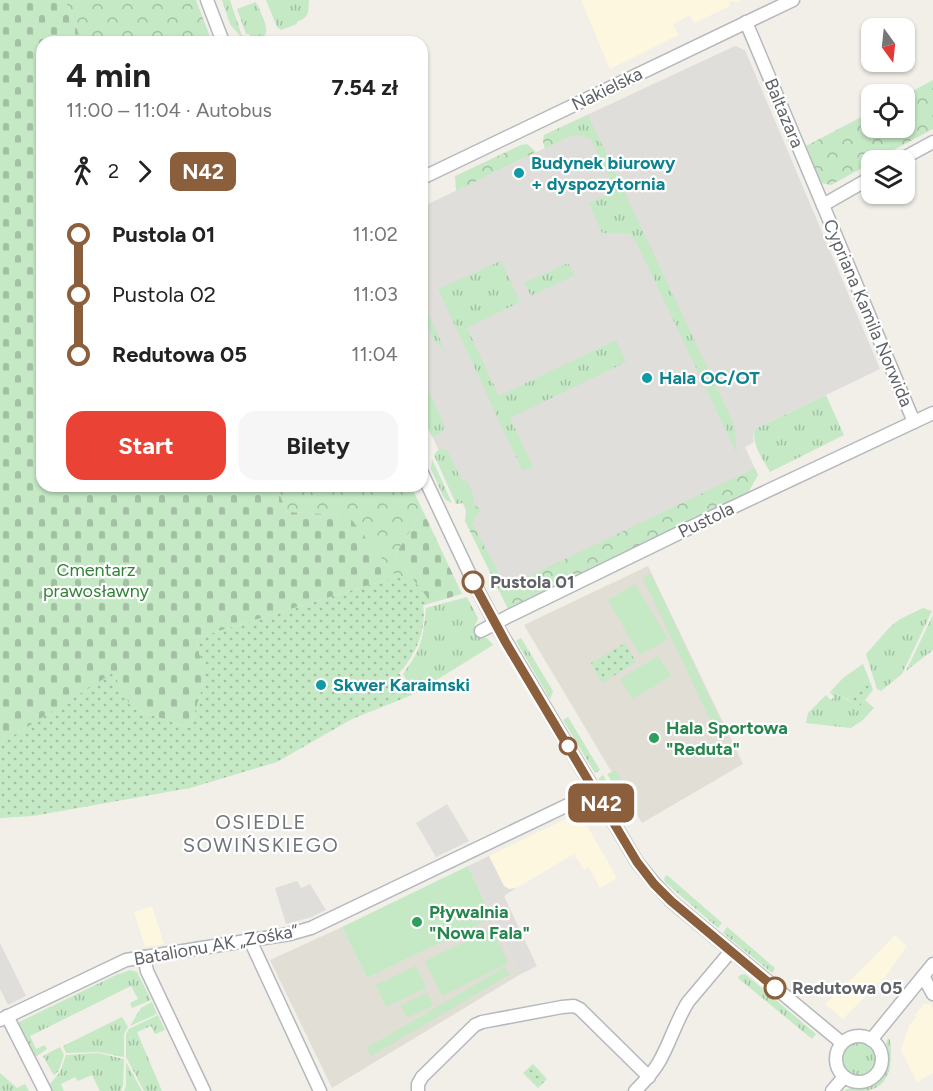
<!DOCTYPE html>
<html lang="pl">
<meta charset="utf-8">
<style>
:root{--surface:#fff;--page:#f6f6f6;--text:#222;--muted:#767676;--accent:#ea4335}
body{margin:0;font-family:Figtree,sans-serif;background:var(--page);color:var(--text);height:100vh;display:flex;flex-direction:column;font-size:22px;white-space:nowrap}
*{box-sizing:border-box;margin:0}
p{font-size:20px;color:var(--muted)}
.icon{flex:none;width:33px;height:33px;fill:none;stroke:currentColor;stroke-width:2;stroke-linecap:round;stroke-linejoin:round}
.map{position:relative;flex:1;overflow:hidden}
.side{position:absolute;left:36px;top:36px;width:392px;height:456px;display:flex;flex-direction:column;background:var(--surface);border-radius:18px;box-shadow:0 2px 4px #0004}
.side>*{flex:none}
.badge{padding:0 12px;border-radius:9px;font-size:21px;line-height:39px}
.needle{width:39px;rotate:165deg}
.tools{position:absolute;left:861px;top:18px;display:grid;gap:12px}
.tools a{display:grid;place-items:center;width:54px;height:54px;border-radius:12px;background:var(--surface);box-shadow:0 2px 4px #0004;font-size:30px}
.map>.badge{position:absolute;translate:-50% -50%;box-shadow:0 0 0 3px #fff}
.legs{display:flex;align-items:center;gap:9px;height:66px;padding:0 30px;font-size:20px}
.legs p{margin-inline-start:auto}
.summary{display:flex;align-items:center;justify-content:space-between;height:102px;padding:0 30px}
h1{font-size:33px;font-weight:700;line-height:45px}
.button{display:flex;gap:12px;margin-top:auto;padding:12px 30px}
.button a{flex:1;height:69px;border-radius:18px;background:var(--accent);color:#fff;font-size:24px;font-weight:700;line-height:69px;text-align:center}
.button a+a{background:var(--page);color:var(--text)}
ul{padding:0 30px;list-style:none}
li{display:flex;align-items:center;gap:21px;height:60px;font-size:22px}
li i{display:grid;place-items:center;width:9px;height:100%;margin:0 8px;background:currentColor}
li i::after{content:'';width:15px;height:15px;margin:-8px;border:4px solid;border-radius:50%;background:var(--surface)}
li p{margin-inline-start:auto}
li:first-child i{background:linear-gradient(#0000 50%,currentColor 0)}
li:last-child i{background:linear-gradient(currentColor 50%,#0000 0)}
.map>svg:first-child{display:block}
</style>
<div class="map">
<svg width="933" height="1091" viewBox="0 0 933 1091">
<defs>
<pattern id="grass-tufts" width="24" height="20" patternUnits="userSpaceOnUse" patternTransform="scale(1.5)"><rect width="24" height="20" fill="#c5e8c5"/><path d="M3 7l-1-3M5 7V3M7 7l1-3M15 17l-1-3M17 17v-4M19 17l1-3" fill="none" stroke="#a3c0a4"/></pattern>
<pattern id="forest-crowns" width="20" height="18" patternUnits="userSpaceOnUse" patternTransform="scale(1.5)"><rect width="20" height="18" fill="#c5e8c5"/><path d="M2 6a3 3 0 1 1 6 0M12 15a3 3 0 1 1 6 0" fill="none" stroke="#a3c0a4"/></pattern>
<pattern id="cemetery-stones" width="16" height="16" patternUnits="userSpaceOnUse" patternTransform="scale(1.5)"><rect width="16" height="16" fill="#c5e8c5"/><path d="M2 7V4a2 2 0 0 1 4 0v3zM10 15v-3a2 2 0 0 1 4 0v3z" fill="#a3c0a4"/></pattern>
<pattern id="park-dots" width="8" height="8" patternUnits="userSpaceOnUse" patternTransform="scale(1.5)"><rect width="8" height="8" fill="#c5e8c5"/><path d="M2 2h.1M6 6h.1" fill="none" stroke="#a3c0a4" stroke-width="1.8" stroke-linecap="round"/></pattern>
</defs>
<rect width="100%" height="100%" fill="#f1efe8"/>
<g fill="#fef7e0">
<path d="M581 0H741L735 3 733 1 729 2 730 6 694 23 690 15 673 24 678 35 610 69Z"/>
<path d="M566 819 578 822 583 819 617 878 600 888 589 867 584 870 574 854 516 888 509 889 504 886 489 856Z"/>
<path d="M152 906 164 944 145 947 134 912Z"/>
<path d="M895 935 907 946 886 976 843 1019 825 1004 865 966Z"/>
<path d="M924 1004H931L933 1009V1073L917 1082 901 1050 909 1026 916 1017 915 1015Z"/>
</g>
<g fill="#e0deda">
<path d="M735 46 745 50 880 369 755 429 753 437 754 442 745 447 758 475 505 595 422 414V207L564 139 559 128Z"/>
<path d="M447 804 469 841 436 857 416 823Z"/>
<path d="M489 856 504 886 509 889 516 888 504 896 537 966 519 975 468 866Z"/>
<path d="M297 881 301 888 310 884 326 910 312 917 286 924 275 888Z"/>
<path d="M0 943 26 996 8 1005 0 989Z"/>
</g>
<g fill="#e1ded6">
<path d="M648 566 743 764 642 823 524 625Z"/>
<path d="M492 918 519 975 332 1088 270 960 342 927 367 978Z"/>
</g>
<g fill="url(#grass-tufts)">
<path d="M222 0H230L242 36H240L230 24Z"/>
<path d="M266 0H309C308 14 310 16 297 22V24L281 30 277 27Z"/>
<path d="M256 2C259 9 270 29 265 35 263 39 256 40 252 42L249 34H246L237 9Z"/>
<path d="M588 115 734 424 737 454 637 244 630 233H602L589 203 616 191 591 139 577 135 566 138 559 128Z"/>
<path d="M501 261 520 302 467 328 499 396 616 340 626 362 510 418 534 468 522 470 438 289Z"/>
<path d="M568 263 575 275 531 296 524 283Z"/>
<path d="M422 302 436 330 447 356 439 344H436L422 315Z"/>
<path d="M422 379 425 383 444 424 443 432 432 437 422 414Z"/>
<path d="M826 395 844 435 770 472C763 459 751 444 755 429Z"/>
<path d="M442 449 447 450 461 479 468 482 474 498 472 507 466 511 463 503 456 504 434 455 438 450Z"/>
<path d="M432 459 452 503 446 500 443 496 431 469Z"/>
<path d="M467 597 478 618 475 626 481 638H487L493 645 414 694 403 674C422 649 423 638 426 608Z"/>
<path d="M923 608 932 611 902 674 881 691 877 689 866 654 890 627 900 619Z"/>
<path d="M933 615V650L906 671Z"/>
<path d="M521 638 553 691 550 699 516 641Z"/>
<path d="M831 691 859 706 865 700 874 708 863 720 851 728 806 723 808 713 826 695 831 700 834 697 830 692Z"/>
<path d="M568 717 600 770 595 773 563 720Z"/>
<path d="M614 771H616L630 796V802L626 806 607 774Z"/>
<path d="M603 775 623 808 617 811 598 779Z"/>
<path d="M667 875 722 923 718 928 665 882 664 878Z"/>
<path d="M727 927 775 968 772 973 723 933Z"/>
<path d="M130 970 137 972 151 1000 132 1008 130 1003 138 999 131 986 30 1036 36 1049 45 1045 47 1049 37 1056 33 1055 17 1023 116 975Z"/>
<path d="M745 974 816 1034 812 1039 738 978 740 975Z"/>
<path d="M152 1002 157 1014 130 1026 141 1008Z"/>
<path d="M158 1015 165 1030 155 1034 151 1026 137 1032 162 1091H144L126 1057V1034L129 1029Z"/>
<path d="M122 1017 128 1027 124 1034V1057L98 1052 66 1053 63 1046Z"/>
<path d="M888 1038 890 1040C892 1061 893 1088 864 1091 858 1091 851 1091 844 1091 858 1082 880 1091 886 1066 889 1056 884 1048 888 1038Z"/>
<circle cx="859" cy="1059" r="16"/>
<path d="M60 1047 64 1055 59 1070 55 1075 53 1074 43 1056Z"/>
<path d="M98 1053 124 1059 123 1085 121 1091H100L92 1075 78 1081 75 1077 61 1084 64 1091H52L49 1086 50 1084 60 1072 66 1055Z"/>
<path d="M126 1062 142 1091H124L126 1086Z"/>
<path d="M0 1073 17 1088 25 1084 29 1091H0Z"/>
</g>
<g fill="url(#forest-crowns)">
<path d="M65 0H196L212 42H82Z"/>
<path d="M933 80V129L875 160H872L871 163 831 185 821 183 806 146 871 112 872 128H904L905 95Z"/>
<path d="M559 128 566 138 545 149 543 141 544 135Z"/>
<path d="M527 144 536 152 456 191 455 176 521 145Z"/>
<path d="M755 468 758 475 746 496 508 609 465 521 466 511 474 505 479 508 480 511 472 523 501 577 509 583 519 581Z"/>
<path d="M276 486H411L423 511 395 555 431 603 243 658 0 744 396 577 348 515 287 512Z"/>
</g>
<g fill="url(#cemetery-stones)">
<path d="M0 0H65L82 42H42V486H276L287 512 348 515 396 577 196 638 205 679 190 728 136 710 130 706 113 674 0 744Z"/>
<path d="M423 511 462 594 431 603 395 555Z"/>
</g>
<g fill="url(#park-dots)">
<path d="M396 577 418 585 431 603 423 605C427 630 415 656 399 673L412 695 352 719 277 762 190 788 33 816 0 818V744L113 673 130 705 136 710 190 728 205 679 196 638Z"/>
<path d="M625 643 636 662 602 683 591 663Z"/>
<path d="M869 679 873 690 859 707 847 699 855 690Z"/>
<path d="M533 1064 547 1079 538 1088 523 1073Z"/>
</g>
<g fill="#c5e8c5">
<path d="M651 574 722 724 714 728 643 578Z"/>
<path d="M635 584 668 639 640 655 608 600Z"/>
<path d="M658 656 671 676 632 699 620 679Z"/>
<path d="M863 664 869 679 855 690 847 699 831 691 843 678Z"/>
<path d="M468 866 492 918 367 978 342 927Z"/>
<path d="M492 929 508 963 442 996 425 961Z"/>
<path d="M416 966 426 988 386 1007 376 985Z"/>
<path d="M505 967 509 975 371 1056 367 1048Z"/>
<path d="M427 993 433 1006 407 1018 401 1005Z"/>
</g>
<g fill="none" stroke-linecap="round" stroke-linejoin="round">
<defs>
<g id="minor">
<path d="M207 0 223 42"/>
<path d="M746 22 914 422"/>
<path d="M900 160 933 142"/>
<path d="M422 178 793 0"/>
<path d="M823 205 872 177"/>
<path d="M422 473 472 579 495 623 637 862 654 883 671 901 842 1043"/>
<path d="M481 631 509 616 712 517 933 413"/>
<path d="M250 940 320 1091"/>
<path d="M144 957 147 971 204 1091"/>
<path d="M923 976 933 994"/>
<path d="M7 1016 45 1091"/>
<path d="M0 1020 126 960 290 934 311 928 595 792"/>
<circle cx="859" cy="1059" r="23"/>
<path d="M871 1040 933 964"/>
<path d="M418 1091V1084L422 1077 475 1025 482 1022 562 1007 574 1006 580 1009 649 1077"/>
<path d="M635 1091C644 1082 653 1073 659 1062 670 1043 676 1021 688 1002L731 951"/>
<path d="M832 1091 844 1077"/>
</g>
</defs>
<use href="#minor" stroke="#b5b8bc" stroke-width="15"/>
<use href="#minor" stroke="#fff" stroke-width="12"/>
</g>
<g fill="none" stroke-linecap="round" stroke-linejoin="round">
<defs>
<path id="line-1" d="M473 582 506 643 637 862 654 884 671 901 775 988"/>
</defs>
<use href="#line-1" stroke="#fff" stroke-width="14"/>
<use href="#line-1" stroke="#8b5e3c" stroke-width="9"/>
</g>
<g fill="#0f9aa8" stroke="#fff" stroke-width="2">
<circle cx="519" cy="173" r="6"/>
<circle cx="647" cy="378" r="6"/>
<circle cx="321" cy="685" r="6"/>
</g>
<g fill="#fff" stroke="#8b5e3c" stroke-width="3">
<circle cx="473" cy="582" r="10"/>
<circle cx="568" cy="746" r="8"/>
<circle cx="775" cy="988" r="10"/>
</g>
<g fill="#2e9e5b" stroke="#fff" stroke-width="2">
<circle cx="654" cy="738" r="6"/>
<circle cx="417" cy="922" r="6"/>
</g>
<g text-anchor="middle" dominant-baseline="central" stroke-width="4.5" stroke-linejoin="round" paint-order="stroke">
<g font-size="18" fill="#5f6368" stroke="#fff">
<text transform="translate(607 89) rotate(-26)">Nakielska</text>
<text transform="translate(784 113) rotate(67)">Baltazara</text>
<text transform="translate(868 313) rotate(67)">Cypriana Kamila Norwida</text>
<text transform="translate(706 520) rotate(-26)">Pustola</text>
<text transform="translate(216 945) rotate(-10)">Batalionu AK „Zośka”</text>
</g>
<g font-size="18" font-weight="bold" fill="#0d838f" stroke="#fff" text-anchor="start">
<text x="531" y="163">Budynek biurowy<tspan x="531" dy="21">+ dyspozytornia</tspan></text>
<text x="659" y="378">Hala OC/OT</text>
<text x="333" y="685">Skwer Karaimski</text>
</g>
<g font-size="18" fill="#348238" stroke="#fff">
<text x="96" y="570">Cmentarz<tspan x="96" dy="21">prawosławny</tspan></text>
</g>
<g font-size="18" font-weight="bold" fill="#5f6368" stroke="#fff" text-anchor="start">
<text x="490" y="582">Pustola 01</text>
<text x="792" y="988">Redutowa 05</text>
</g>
<g font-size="18" font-weight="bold" fill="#27864d" stroke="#fff" text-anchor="start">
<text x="666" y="728">Hala Sportowa<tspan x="666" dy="21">"Reduta"</tspan></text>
<text x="429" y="912">Pływalnia<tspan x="429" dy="21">"Nowa Fala"</tspan></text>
</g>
<g font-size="20" letter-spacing="1.5" fill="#70757a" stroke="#fff">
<text x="261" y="822">OSIEDLE<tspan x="261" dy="23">SOWIŃSKIEGO</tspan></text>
</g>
</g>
</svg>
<div class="tools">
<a><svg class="needle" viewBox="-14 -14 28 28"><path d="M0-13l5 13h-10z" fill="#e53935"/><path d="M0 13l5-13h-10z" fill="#767676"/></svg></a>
<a><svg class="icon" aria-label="locate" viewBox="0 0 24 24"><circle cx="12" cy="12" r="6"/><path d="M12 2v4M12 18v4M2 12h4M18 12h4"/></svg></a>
<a><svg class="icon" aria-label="layers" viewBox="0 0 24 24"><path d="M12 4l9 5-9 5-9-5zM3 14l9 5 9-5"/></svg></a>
</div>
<b class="badge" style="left:601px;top:803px;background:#8b5e3c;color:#fff">N42</b>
<section class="side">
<div class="summary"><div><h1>4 min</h1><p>11:00 – 11:04 · Autobus</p></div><b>7.54 zł</b></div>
<div class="legs"><svg class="icon" aria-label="walk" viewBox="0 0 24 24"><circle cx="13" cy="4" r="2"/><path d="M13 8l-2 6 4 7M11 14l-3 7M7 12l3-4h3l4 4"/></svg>2<svg class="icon" aria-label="forward" viewBox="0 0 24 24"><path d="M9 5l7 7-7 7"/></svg><b class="badge" style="background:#8b5e3c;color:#fff">N42</b></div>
<ul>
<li><i style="color:#8b5e3c"></i><b>Pustola 01</b><p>11:02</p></li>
<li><i style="color:#8b5e3c"></i><span>Pustola 02</span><p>11:03</p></li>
<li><i style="color:#8b5e3c"></i><b>Redutowa 05</b><p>11:04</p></li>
</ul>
<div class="button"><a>Start</a><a>Bilety</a></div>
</section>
</div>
